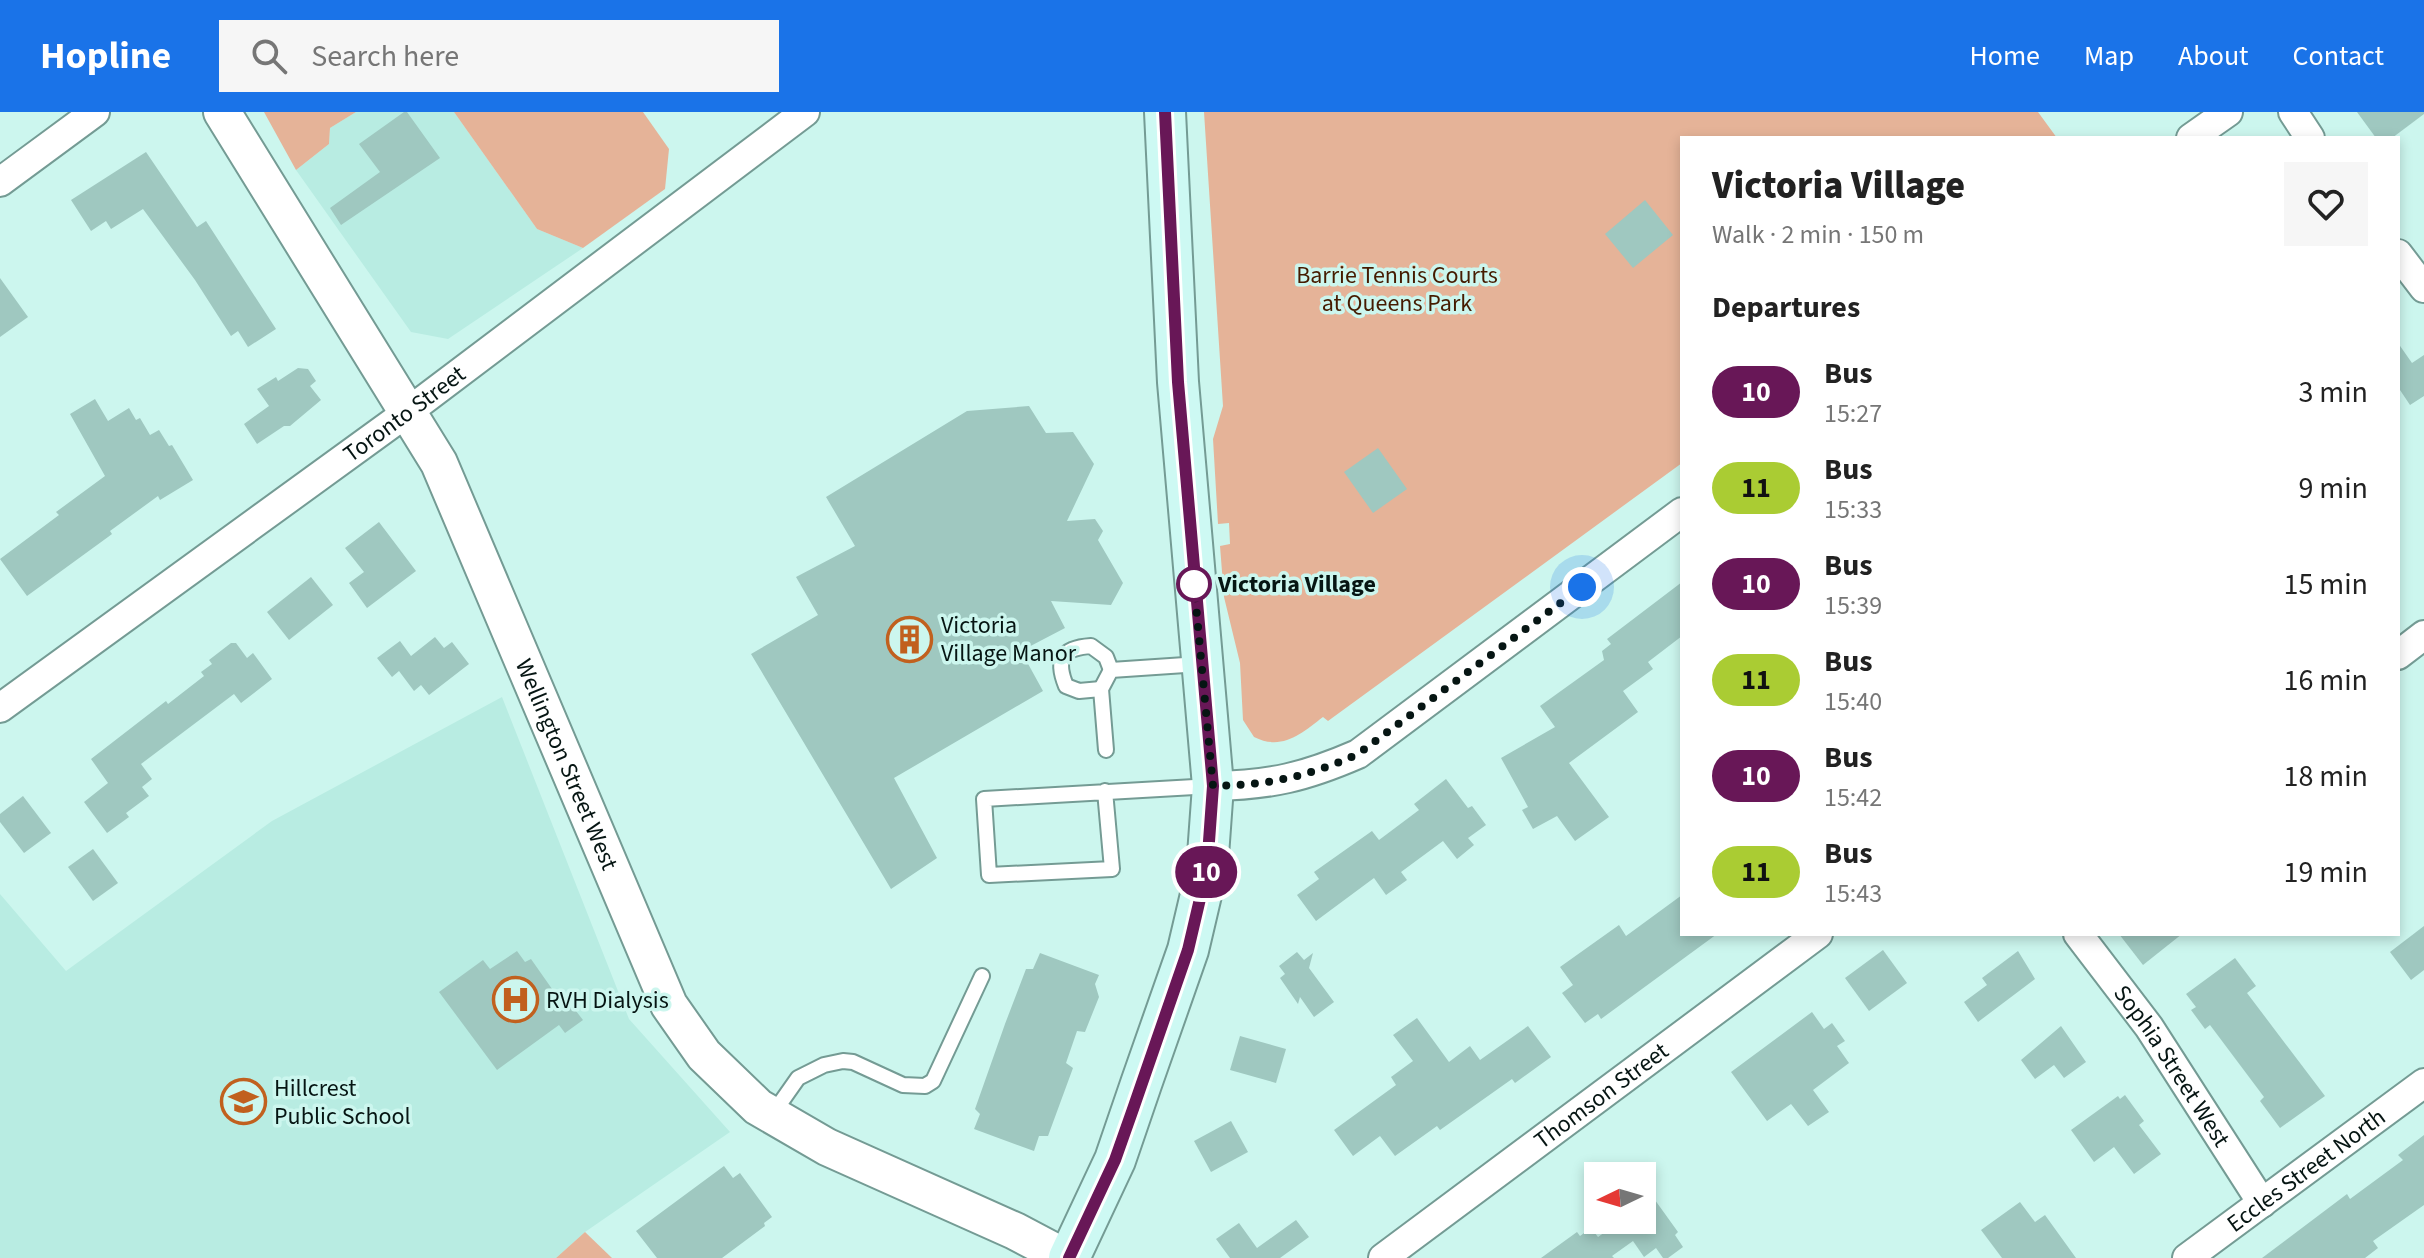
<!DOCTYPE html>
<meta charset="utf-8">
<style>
:root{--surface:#fff;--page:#f6f6f6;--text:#222;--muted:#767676;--accent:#1a73e8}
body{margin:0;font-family:"Source Sans 3",sans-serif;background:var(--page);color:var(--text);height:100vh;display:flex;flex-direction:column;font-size:30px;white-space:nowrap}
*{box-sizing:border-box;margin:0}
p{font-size:26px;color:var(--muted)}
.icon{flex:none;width:44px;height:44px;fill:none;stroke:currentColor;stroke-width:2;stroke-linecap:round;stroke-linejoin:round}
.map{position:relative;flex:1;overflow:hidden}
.panel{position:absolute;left:1680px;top:24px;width:720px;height:800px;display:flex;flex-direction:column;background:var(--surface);border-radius:0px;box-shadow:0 4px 12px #0003}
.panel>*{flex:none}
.badge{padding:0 16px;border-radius:26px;font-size:28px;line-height:52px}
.needle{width:52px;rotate:265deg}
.tools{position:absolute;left:1584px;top:1050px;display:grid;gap:16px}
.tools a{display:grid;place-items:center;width:72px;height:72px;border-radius:0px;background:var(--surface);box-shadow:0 4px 12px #0003;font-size:40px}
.you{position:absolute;width:40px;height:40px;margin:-20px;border:6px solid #fff;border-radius:50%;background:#1a73e8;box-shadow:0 0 0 12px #1a73e833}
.map>.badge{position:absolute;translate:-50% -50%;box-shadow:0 0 0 4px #fff}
h2{padding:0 32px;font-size:30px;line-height:72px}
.round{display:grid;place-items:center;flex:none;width:84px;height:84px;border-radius:0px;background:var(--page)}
.summary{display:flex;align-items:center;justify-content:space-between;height:136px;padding:0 32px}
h1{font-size:38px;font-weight:800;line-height:60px}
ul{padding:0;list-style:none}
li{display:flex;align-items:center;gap:24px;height:96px;padding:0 32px}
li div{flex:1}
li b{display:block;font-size:30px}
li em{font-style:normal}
li .badge{min-width:88px;font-weight:700;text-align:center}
header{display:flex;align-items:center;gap:48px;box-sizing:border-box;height:112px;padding:0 40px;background:var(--accent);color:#fff}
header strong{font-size:38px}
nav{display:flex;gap:44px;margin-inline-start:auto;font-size:28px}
.search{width:560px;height:72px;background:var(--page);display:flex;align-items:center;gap:20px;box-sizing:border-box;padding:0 28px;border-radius:0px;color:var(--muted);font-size:30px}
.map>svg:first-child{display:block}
</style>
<header>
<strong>Hopline</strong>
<div class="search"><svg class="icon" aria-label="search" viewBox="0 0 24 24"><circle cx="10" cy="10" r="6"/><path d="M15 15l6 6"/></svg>Search here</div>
<nav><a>Home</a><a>Map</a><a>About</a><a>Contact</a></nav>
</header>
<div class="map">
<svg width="2424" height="1146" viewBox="0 0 2424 1146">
<rect width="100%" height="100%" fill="#ccf6ee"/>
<g fill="#b8ece2">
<path d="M356 0H454L537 117 583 136 448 227 411 220 296 58 329 32 330 16Z"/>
<path d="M502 585 629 907 730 1020 585 1120 556 1146H0V782L66 859 272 709Z"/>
</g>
<g fill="#e5b398">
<path d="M264 0H356L330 16 329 32 296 58Z"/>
<path d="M454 0H643L669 37 665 77 583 136 537 117Z"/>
<path d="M1204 0H2038L2057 26H1682V351L1328 609 1323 605C1301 622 1282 639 1254 625L1243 608 1240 551 1224 485 1220 434 1230 432 1229 411 1218 412 1213 327 1223 294Z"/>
<path d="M585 1120 612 1146H556Z"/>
</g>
<g fill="#9fc8c0">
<path d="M404 0H407L440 46 341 113 330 96 380 60 359 32Z"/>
<path d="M2357 0H2424V2L2392 26H2376Z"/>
<path d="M146 40 197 115 206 109 276 217 248 235 238 219 231 224 195 168 143 97 111 117 106 109 91 119 71 88Z"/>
<path d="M1645 88 1673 123 1633 156 1605 122Z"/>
<path d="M0 166 28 205 0 225Z"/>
<path d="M2398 231 2412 251 2424 243V284L2410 293 2398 275Z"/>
<path d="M298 256 308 257 316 269 310 274 321 288 290 314H284L257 332 244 312 269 294 257 277 276 265 278 269Z"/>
<path d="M95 287 108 309 129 296 136 308 140 306 150 323 159 318 169 334 172 333 193 368 160 388 158 384 110 419 112 422 108 425 27 484 0 447 59 403 56 400 105 364 70 302Z"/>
<path d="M1029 294 1046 321 1073 320 1094 352 1067 409 1095 407 1103 419 1098 428 1123 471 1111 493 1051 489 1065 516 1021 539 1043 579 894 666 937 746 891 777 751 542 818 503 796 465 855 434 826 385 967 299Z"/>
<path d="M1378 336 1407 377 1373 401 1344 360Z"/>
<path d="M379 410 416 459 367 496 349 471 364 460 345 436Z"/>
<path d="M311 465 333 493 289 528 267 500Z"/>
<path d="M1682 470V524L1648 550 1653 557 1623 579 1638 600 1569 651 1609 705 1575 729 1557 704 1533 717 1522 698 1528 695 1501 646 1555 615 1540 594 1604 548 1602 539 1611 532 1607 527Z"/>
<path d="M435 525 444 536 452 530 469 552 429 583 421 573 414 579 399 559 392 565 377 546 400 529 411 544Z"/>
<path d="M231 531H236L247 546 253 541 272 567 241 591 234 582 141 652 152 667 142 675 149 684 126 701 129 705 107 721 84 690 108 671 91 647 166 589 168 592 204 564 201 560 212 552 209 548Z"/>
<path d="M1446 667 1468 696 1472 694 1486 713 1468 726 1474 733 1457 747 1443 729 1401 760 1407 768 1386 783 1374 766 1316 809 1297 783 1319 767 1314 760 1372 719 1379 728 1419 698 1414 692Z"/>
<path d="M23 684 51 721 24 741 0 710V702Z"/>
<path d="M93 737 118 771 93 789 68 755Z"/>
<path d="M1682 783V822H1717L1601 907 1598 902 1585 911 1562 881 1573 873 1560 855 1619 813 1626 824Z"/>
<path d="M2424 814V858L2411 868 2390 840Z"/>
<path d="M2119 822H2182L2143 853Z"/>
<path d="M1883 838 1907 871 1869 899 1845 866Z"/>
<path d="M517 839 525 850 531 847 564 894 569 890 583 908 565 921 559 913 497 958 439 880 483 848 490 857Z"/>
<path d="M2018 839 2035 867 1978 910 1964 890 1987 873 1982 866Z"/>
<path d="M1297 840 1304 848 1313 841 1309 856 1334 890 1314 905 1300 885 1298 892 1280 866 1285 862 1279 854Z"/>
<path d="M1040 841 1099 863 1095 872 1099 885 1085 920 1077 919 1066 951 1073 956 1048 1024H1039L1034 1039 974 1017 980 1002 975 997 1005 912 1026 857H1033Z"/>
<path d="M2235 846 2256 874 2247 881 2325 984 2280 1016 2260 989 2264 985 2210 913 2205 917 2191 898 2196 895 2186 882Z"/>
<path d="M1812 900 1824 917 1832 911 1845 929 1837 934 1849 951 1813 978 1829 1000 1808 1014 1791 992 1767 1009 1731 960Z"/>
<path d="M1417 906 1449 950 1470 934 1480 948 1528 914 1551 945 1515 971 1512 967 1440 1018 1437 1014 1395 1044 1380 1024 1353 1044 1334 1018 1396 973 1391 965 1413 949 1393 923Z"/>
<path d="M2061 914 2086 950 2064 966 2054 953 2035 967 2021 948Z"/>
<path d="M1240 924 1286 937 1276 971 1230 958Z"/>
<path d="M2125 983 2144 1009 2139 1013 2161 1042 2134 1062 2114 1035 2094 1050 2071 1018 2118 984 2120 987Z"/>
<path d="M1231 1009 1248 1040 1211 1060 1194 1029Z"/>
<path d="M2424 1023V1093L2373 1129 2378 1136 2365 1146H2262L2347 1082 2350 1087 2403 1048 2398 1043Z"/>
<path d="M724 1054 733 1066 740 1061 772 1105 764 1111 765 1114 722 1146H657L636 1119Z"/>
<path d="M1642 1070 1678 1120 1675 1123 1683 1135 1668 1146H1663L1656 1136 1644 1145 1633 1129 1612 1144 1614 1146H1541L1577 1120 1580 1124 1591 1116 1598 1125 1619 1110 1618 1108H1642Z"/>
<path d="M2020 1090 2035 1110 2045 1103 2076 1146H2002L1981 1118Z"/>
<path d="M1296 1108 1309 1125 1280 1146H1230L1216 1127 1239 1111 1257 1136Z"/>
</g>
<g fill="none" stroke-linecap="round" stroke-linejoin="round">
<defs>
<g id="service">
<path d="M1101 577 1079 579 1066 574C1055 547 1062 536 1091 534L1106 545 1111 558"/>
<path d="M1106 638 1101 577 1111 558 1200 552"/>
<path d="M1105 679 1112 757 989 763 984 687 1212 674"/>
<path d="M772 1003 798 966 824 953 843 949 853 950 903 973 925 974 933 969 982 864"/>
</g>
<g id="minor">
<path d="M2293 0 2310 26"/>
<path d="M2191 26 2228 0"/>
<path d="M0 70 95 0"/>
<path d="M2398 142 2424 176"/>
<path d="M2398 543 2424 523"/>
<path id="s1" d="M0 596 409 299 805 0"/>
<path d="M1213 674C1271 673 1305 665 1358 642L1682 400"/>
<path id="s2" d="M2078 822 2149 915 2262 1091"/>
<path id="s3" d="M1383 1146 1818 822"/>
<path id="s4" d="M2187 1146 2424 971"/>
</g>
<g id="tertiary">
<path id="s5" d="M222 0 439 351 669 893 704 943 758 995 827 1035 1015 1119 1066 1146"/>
</g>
<path id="secondary" d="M1069 1146 1115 1048 1141 972 1188 838 1207 757 1213 674 1178 270 1165 0"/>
</defs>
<use href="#service" stroke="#749b94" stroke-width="18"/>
<use href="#minor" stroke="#749b94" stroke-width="32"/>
<use href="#tertiary" stroke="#749b94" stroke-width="40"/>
<use href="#secondary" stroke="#749b94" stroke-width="44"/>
<use href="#service" stroke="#fff" stroke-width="14"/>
<use href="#minor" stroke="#fff" stroke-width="28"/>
<use href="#tertiary" stroke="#fff" stroke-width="36"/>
<use href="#secondary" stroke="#cdf9f3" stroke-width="40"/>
</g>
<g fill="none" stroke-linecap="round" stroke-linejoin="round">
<defs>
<path id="line" d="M1069 1146 1115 1048 1133 997 1188 838 1207 757 1213 674 1178 270 1165 0"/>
</defs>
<use href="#line" stroke="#fff" stroke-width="18"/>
<use href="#line" stroke="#681757" stroke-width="12"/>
<path stroke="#061513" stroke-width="8" stroke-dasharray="0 14.4" d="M1194 472 1213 674C1269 673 1307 665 1358 642L1582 475"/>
</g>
<defs>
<symbol id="building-ring" viewBox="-11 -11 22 22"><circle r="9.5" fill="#ccf6ee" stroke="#c1601e" stroke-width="1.5"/><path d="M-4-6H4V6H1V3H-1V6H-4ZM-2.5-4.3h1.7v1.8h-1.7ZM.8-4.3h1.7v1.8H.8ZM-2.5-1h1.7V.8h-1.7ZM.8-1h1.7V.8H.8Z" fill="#c1601e"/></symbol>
<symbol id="hospital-ring" viewBox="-11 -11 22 22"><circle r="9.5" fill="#ccf6ee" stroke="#c1601e" stroke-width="1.5"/><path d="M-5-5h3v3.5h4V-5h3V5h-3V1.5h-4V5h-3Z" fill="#c1601e"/></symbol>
<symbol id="school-ring" viewBox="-11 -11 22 22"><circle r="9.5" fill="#ccf6ee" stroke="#c1601e" stroke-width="1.5"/><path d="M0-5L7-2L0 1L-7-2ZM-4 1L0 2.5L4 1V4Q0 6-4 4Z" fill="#c1601e"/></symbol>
</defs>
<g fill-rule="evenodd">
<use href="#building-ring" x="884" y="502" width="51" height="51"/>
<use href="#hospital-ring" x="490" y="862" width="51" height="51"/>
<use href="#school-ring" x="218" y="964" width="51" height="51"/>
</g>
<circle fill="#fff" stroke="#681757" stroke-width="4" cx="1194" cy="472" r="16"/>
<g text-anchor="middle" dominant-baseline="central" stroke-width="7" stroke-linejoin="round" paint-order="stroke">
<g font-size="24" fill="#451b00" stroke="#ccf6ee">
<text x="1397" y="163">Barrie Tennis Courts<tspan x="1397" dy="28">at Queens Park</tspan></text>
</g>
<g font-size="24" fill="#061513" stroke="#ccf6ee">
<text stroke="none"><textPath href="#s1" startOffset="500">Toronto Street</textPath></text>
<text stroke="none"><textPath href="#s5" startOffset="740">Wellington Street West</textPath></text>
<text stroke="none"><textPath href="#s2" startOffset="162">Sophia Street West</textPath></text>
<text stroke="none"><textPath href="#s3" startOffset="272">Thomson Street</textPath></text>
<text stroke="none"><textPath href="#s4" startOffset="148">Eccles Street North</textPath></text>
</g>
<g font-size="24" font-weight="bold" fill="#061513" stroke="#ccf6ee" text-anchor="start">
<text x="1218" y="472">Victoria Village</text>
</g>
<g font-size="24" fill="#061513" stroke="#ccf6ee" text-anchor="start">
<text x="941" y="513">Victoria<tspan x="941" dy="28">Village Manor</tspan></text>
<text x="546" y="888">RVH Dialysis</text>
<text x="274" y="976">Hillcrest<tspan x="274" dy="28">Public School</tspan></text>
</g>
</g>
</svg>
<div class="tools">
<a><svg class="needle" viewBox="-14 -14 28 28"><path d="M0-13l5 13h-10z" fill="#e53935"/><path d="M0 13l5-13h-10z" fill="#767676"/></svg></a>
</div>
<div class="you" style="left:1582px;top:475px"></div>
<b class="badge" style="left:1206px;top:760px;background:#681757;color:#fff">10</b>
<section class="panel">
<div class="summary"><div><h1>Victoria Village</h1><p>Walk · 2 min · 150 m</p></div><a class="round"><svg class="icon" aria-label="heart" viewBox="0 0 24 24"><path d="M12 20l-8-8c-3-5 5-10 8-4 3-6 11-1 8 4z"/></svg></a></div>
<h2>Departures</h2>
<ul>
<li><span class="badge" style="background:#681757;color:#fff">10</span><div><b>Bus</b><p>15:27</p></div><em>3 min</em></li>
<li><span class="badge" style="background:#ac3;color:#111">11</span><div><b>Bus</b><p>15:33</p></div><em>9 min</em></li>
<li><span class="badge" style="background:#681757;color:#fff">10</span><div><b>Bus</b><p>15:39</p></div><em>15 min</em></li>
<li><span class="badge" style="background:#ac3;color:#111">11</span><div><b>Bus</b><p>15:40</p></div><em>16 min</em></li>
<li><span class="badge" style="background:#681757;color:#fff">10</span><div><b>Bus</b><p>15:42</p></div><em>18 min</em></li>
<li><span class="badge" style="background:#ac3;color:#111">11</span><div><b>Bus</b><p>15:43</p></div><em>19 min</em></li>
</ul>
</section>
</div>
